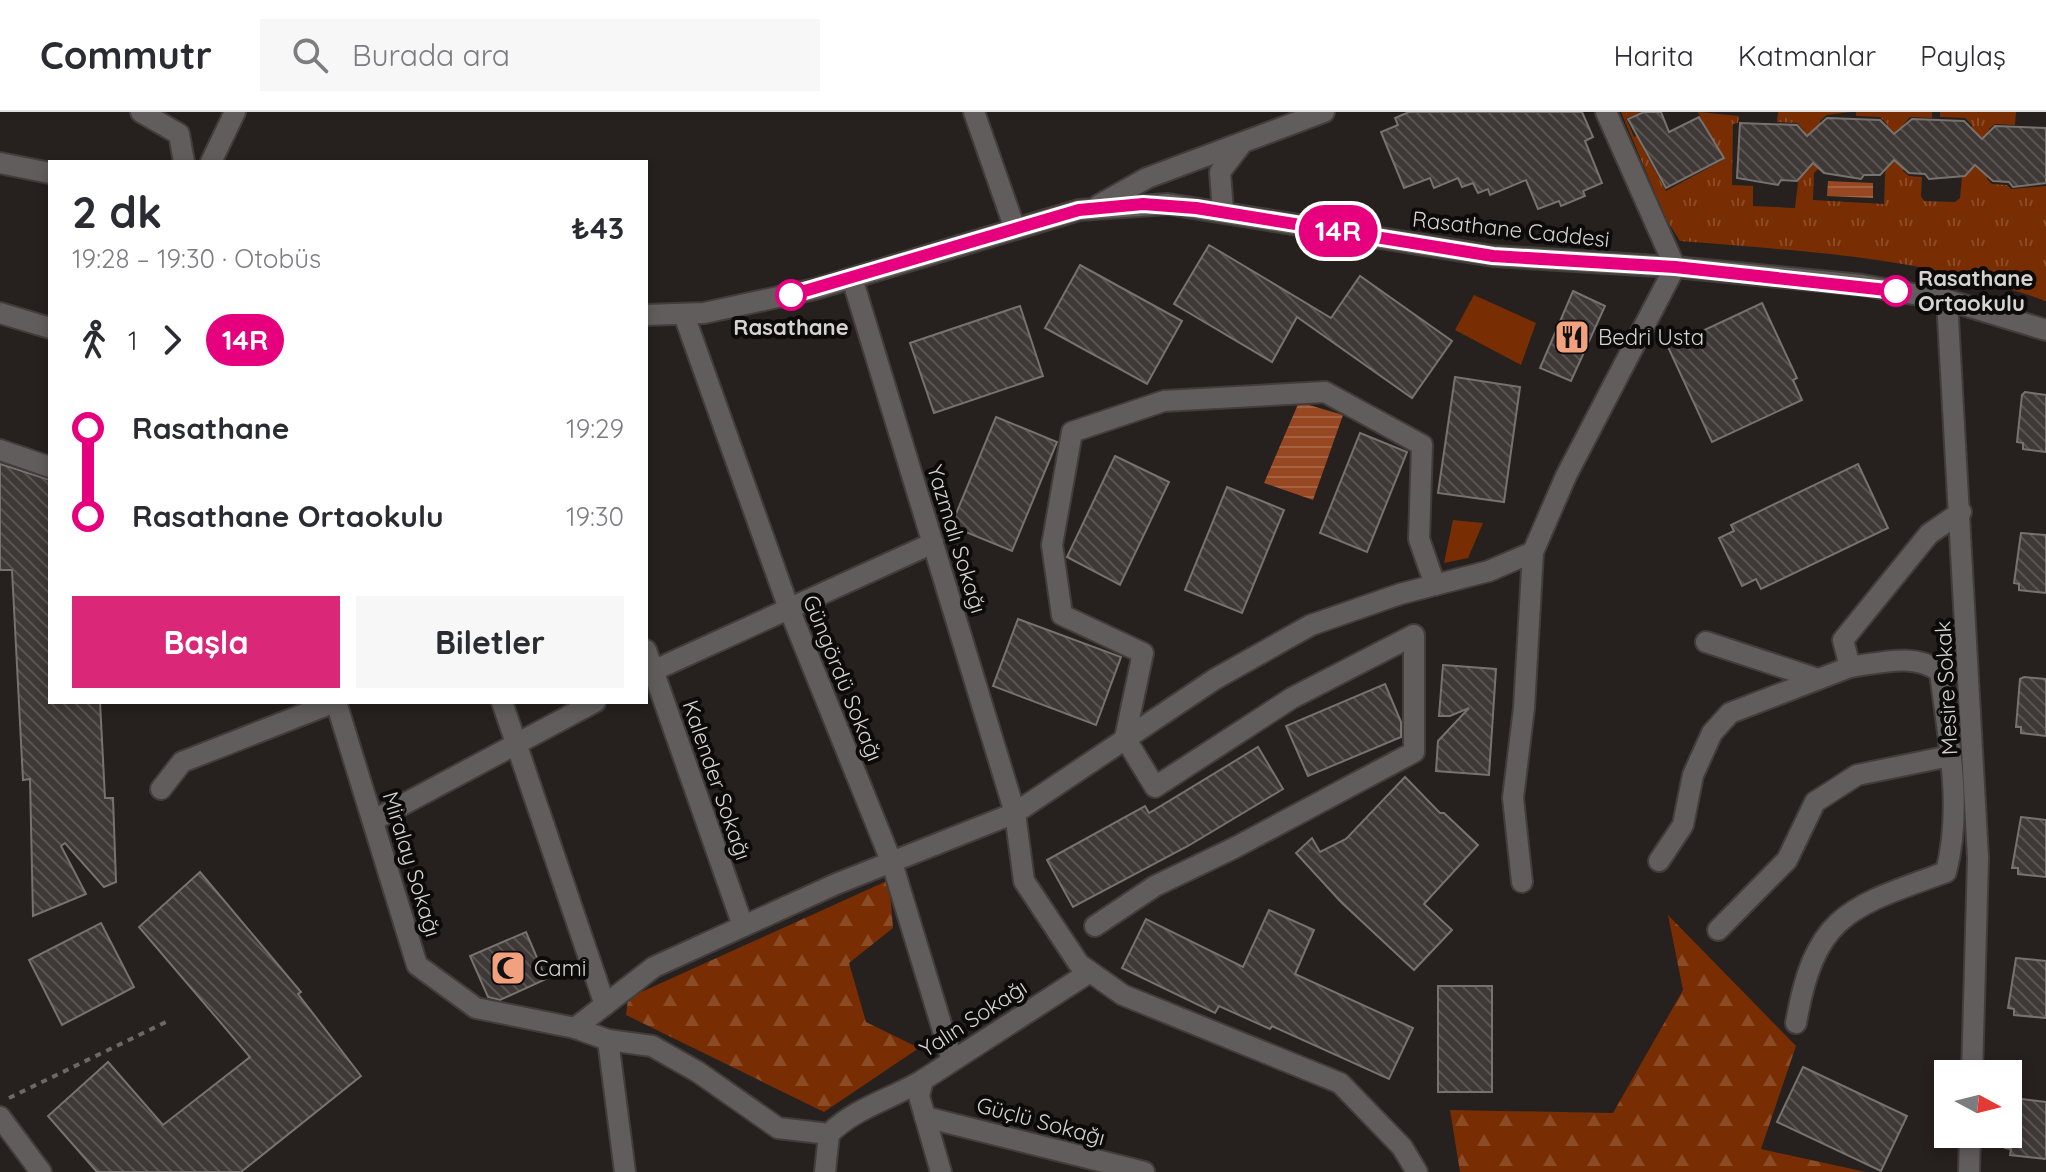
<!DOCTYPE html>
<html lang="tr">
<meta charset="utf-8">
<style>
:root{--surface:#fff;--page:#f7f7f7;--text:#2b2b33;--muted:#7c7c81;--line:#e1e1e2;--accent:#db2777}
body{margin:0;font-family:Quicksand,sans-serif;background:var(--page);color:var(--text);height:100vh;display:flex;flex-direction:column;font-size:30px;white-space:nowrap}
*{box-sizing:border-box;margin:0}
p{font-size:26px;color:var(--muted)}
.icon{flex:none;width:44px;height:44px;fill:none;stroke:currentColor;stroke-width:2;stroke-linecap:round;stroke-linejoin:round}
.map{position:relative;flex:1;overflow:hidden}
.panel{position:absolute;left:48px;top:48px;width:600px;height:544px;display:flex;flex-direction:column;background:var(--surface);border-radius:0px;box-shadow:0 4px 12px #0003}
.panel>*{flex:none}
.badge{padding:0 16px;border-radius:26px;font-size:28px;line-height:52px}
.needle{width:52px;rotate:97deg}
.tools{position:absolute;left:1934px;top:948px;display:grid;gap:16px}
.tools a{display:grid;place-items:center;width:88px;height:88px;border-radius:0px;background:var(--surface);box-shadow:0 4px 12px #0003;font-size:40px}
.map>.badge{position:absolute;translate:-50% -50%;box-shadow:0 0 0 4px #fff}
.legs{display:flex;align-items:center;gap:12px;height:88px;padding:0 24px;font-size:26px}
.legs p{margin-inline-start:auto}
.head{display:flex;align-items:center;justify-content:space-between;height:136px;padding:0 24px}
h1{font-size:44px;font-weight:800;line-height:60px}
.primary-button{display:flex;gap:16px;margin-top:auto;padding:16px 24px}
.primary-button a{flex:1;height:92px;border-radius:0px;background:var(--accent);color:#fff;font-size:32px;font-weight:800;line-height:92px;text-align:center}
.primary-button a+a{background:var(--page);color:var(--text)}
ul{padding:0 24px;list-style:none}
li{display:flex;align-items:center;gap:28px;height:88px;font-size:30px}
li i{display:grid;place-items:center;width:12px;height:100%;margin:0 10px;background:currentColor}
li i::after{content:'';width:20px;height:20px;margin:-10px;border:6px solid;border-radius:50%;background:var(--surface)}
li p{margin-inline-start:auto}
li:first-child i{background:linear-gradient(#0000 50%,currentColor 0)}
li:last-child i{background:linear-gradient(currentColor 50%,#0000 0)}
header{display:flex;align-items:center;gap:48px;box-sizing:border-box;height:112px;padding:0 40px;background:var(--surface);border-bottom:2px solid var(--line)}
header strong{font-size:38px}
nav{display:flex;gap:44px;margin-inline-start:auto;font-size:28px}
.search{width:560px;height:72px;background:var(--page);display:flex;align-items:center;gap:20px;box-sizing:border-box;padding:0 28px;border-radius:0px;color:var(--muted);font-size:30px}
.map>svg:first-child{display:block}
</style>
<header>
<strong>Commutr</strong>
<div class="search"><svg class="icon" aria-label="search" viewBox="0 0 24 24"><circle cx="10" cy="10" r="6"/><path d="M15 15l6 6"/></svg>Burada ara</div>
<nav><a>Harita</a><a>Katmanlar</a><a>Paylaş</a></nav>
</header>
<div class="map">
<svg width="2046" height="1060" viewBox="0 0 2046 1060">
<defs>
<pattern id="grass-tufts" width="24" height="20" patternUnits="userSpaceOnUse" patternTransform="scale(2)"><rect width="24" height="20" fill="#782e02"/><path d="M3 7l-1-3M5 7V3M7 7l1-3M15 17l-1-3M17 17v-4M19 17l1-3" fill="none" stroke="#8a4b26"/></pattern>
<pattern id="forest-firs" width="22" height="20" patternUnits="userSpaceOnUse" patternTransform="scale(2)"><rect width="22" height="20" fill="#782e02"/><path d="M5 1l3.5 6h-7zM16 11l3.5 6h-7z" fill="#8a4b26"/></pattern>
<pattern id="water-rules" width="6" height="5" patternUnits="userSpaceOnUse" patternTransform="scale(2)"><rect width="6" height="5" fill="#974822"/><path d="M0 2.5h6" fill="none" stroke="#a56241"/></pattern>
<pattern id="building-back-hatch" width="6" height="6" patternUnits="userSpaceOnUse" patternTransform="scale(2)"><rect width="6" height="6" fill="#3e3836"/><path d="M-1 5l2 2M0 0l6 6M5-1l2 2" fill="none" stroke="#595452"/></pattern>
</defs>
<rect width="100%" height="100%" fill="#26201e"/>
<path fill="url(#grass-tufts)" d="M1621 0H1641L1626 6 1634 25 1666 13 1668 18 1641 33 1666 79 1723 48 1698 0 1739 4 1738 11 1733 12 1732 73 1753 74V94L1795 96 1804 18 1797 11 1777 10 1778 0H1850L1827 3 1820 9 1819 56 1814 61 1813 88 1884 92 1887 12 1880 5 1856 4V0H1932V6L1910 5 1903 13V59L1909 64 1922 65 1921 84 1924 89 1955 90 1960 86 1962 65 1969 61 1972 13 1965 6 1940 5V0H2016L2015 13 1995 12 1989 17 1987 67 1992 72 2007 73 2011 77 2046 74V189C1920 144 1811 140 1680 129L1666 107Z"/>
<g fill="url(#forest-firs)">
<path d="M889 768 893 816 849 851 866 910 919 936 824 1000 626 903 628 886Z"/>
<path d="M1668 803 1796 934 1761 1037 1866 1060H1460L1450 998 1613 1001 1683 878Z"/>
</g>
<g fill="#782e02">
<path d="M1474 183 1536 211 1521 253 1455 218Z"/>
<path d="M1453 408 1483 411 1468 446 1444 451Z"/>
</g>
<g fill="url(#water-rules)">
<path d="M1828 69 1873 71V86L1827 84Z"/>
<path d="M1299 290 1343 303 1313 388 1264 371Z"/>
</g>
<g fill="url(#building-back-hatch)" stroke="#78726f" stroke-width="2">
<path d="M1409 0H1582L1593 25 1585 29 1602 71 1583 79 1585 84 1561 94 1559 89 1538 97 1526 68 1490 83 1488 77 1478 81 1473 71 1462 75 1458 66 1434 76 1430 66 1404 76 1381 20 1398 13 1395 6Z"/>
<path d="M1644 0H1661L1669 20 1699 5 1724 46 1666 76 1628 7Z"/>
<path d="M1827 6 1880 8 1894 22 1912 7 1964 9 1982 27 1995 14 2046 16V71L2013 75 2009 70 1993 69 1975 53 1965 64 1929 67 1925 62 1909 61 1894 48 1880 63H1864L1861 67 1824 61 1813 51 1797 69 1781 68 1778 73 1737 66 1740 11 1797 13 1807 24Z"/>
<path d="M1209 133 1331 206 1360 164 1452 229 1412 286 1297 205 1272 250 1174 192Z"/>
<path d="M1080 153 1182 209 1147 272 1045 216Z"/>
<path d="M1573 179 1605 194 1571 269 1540 256Z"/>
<path d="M1762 191 1797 266 1793 268 1802 288 1712 330 1668 235Z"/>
<path d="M1020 194 1043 264 934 301 910 231Z"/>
<path d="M1455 265 1520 275 1504 390 1438 381Z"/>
<path d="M2025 280 2046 283V340L2023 337V331L2017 330 2022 283Z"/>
<path d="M996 305 1057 330 1012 439 951 414Z"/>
<path d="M1360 321 1407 340 1367 440 1320 421Z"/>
<path d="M1115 344 1169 370 1120 473 1067 445Z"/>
<path d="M0 352 50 368V590H100L105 686H113L116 770 104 775 65 731 61 734 86 782 33 804 30 667 23 668 12 458H0Z"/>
<path d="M1858 352 1888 416 1761 477 1756 467 1742 474 1719 426 1734 419 1731 413Z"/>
<path d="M1227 375 1284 398 1242 501 1185 478Z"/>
<path d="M2021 421 2046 423V481L2019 478V472L2014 471Z"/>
<path d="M1018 507 1121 545 1096 613 993 574Z"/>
<path d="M1443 553 1496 557 1489 663 1436 659 1438 629 1469 596 1450 604H1439Z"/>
<path d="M2024 565 2046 567V624L2021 621V615H2016L2020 567Z"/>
<path d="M1385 572 1401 610V625L1308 664 1286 614Z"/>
<path d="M1258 635 1283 677 1188 734 1073 795 1047 748 1145 694 1149 701Z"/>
<path d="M1405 665 1440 701H1444L1478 733 1424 792 1452 818 1414 858 1341 790 1296 741 1312 726 1320 740 1346 727Z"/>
<path d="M2021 705 2046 708V765L2018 762V756H2012Z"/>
<path d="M200 760 301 880 298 882 361 964 241 1060H97L48 1004 108 950 163 1013 250 945 139 815Z"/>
<path d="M1269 798 1314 818 1295 862 1413 916 1389 967 1272 914 1270 917 1219 894 1215 901 1122 856 1146 807 1243 855Z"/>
<path d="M101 811 134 875 62 913 29 848Z"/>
<path d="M526 820 546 867 500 888 488 885 470 844Z"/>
<path d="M2016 846 2046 849V906L2014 903V897L2008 896Z"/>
<rect x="1438" y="874" width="54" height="106"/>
<path d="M1803 955 1907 1004 1881 1059 1777 1010Z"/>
<path d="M2013 986 2046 990V1047L2010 1043 2011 1037 2005 1036 2010 989Z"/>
</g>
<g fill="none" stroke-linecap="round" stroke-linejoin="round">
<defs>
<g id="minor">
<path d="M141 0 179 22 184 50"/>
<path d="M974 0 1015 117"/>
<path d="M211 50 235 0"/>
<path d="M0 51 50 61"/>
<path d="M1099 93 1147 66 1324 0"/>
<path d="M1223 100 1220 60 1240 34"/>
<path d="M852 166 1015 701 1215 567 1311 513 1400 482 1489 459 1533 440"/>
<path d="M1947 188 1978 746 1972 962"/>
<path d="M0 201 50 216"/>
<path d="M646 203 704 201 815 177 1079 98 1168 92 1493 144 1675 155 1862 173 1947 188 2046 218"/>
<path d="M684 203 788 494 892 751 952 948"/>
<path d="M0 338 50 355"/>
<path d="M1706 530 1818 567"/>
<path d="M646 538 743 814"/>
<path d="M646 562 933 431"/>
<path d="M336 590 417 853 476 896 575 916"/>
<path d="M502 590 605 893"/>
<path d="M161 677 182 650 335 590"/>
<path d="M374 708 595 590"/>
<path d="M1659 749 1683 713 1693 663 1712 621 1730 601 1850 555"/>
<path d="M1522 770 1513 686 1524 596 1533 440 1566 364 1675 155 1606 0"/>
<path d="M1095 814 1155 774 1234 736 1414 640V523L1292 586 1155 675 1125 626 1143 541 1062 503 1052 433 1072 320 1164 289 1325 280 1422 333 1419 427 1435 473"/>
<path d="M1718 818 1787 748 1815 690 1857 663 1950 644"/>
<path d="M1796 911C1815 801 1850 795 1946 760 1963 695 1948 626 1940 560 1915 540 1880 551 1850 555L1843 528 1929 422 1961 400"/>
<path d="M608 928 625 1060"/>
<path d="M923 968C891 987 855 996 829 1022L778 1016 698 960 652 934 608 928 575 916 654 855 836 772 1015 701 1024 769 1079 852 1123 883 1340 971 1402 1035 1417 1060"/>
<path d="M0 1005 41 1060"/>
<path d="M925 1005 1144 1060"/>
<path d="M825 1060 829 1022"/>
<path d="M941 1060 919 984 923 968 1090 860"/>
<path d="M1969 1060 1970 1022"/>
</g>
</defs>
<use href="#minor" stroke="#423d3b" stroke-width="24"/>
<path stroke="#6d6766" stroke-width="4" stroke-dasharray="6 6" stroke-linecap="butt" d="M9 986 168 909"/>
<use href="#minor" stroke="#605d5c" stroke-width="20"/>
</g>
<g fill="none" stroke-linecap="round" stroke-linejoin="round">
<defs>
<path id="line-1" d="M791 183 1079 98 1143 92 1196 96 1493 144 1675 155 1896 179"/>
</defs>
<use href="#line-1" stroke="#fff" stroke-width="18"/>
<use href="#line-1" stroke="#e6007e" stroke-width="12"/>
</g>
<defs>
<symbol id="restaurant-square" viewBox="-11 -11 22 22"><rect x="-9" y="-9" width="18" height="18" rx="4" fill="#f2a17e" stroke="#0d0b0a"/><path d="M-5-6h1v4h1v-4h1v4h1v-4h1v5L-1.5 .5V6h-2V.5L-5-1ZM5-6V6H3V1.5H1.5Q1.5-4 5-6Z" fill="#111"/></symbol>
<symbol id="mosque-square" viewBox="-11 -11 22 22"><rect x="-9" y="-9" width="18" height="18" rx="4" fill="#f2a17e" stroke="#0d0b0a"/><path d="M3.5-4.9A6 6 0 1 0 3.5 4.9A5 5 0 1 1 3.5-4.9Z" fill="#111"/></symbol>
</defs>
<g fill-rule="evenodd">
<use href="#restaurant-square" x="1552" y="205" width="40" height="40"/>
<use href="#mosque-square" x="488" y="836" width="40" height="40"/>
</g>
<g fill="#fff" stroke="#e6007e" stroke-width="4">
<circle cx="1896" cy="179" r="14"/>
<circle cx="791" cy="183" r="14"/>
</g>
<g text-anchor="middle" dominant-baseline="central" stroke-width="8" stroke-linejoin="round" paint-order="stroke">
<g font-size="22" fill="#d7d3d2" stroke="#0d0b0a">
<text transform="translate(1511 117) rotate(6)">Rasathane Caddesi</text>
<text transform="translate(957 427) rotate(73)">Yazmalı Sokağı</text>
<text transform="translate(843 566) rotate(68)">Güngördü Sokağı</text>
<text transform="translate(1946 576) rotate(-93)">Mesire Sokak</text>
<text transform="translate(717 668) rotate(71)">Kalender Sokağı</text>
<text transform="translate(412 752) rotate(73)">Miralay Sokağı</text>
<text transform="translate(973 906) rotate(-33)">Yalın Sokağı</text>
<text transform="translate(1041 1009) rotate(15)">Güçlü Sokağı</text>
</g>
<g font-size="22" font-weight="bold" fill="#d7d3d2" stroke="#0d0b0a" text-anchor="start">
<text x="1918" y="166">Rasathane<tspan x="1918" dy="25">Ortaokulu</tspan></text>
<text x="791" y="215" text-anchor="middle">Rasathane</text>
</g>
<g font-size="22" fill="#d7d3d2" stroke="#0d0b0a" text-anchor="start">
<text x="1598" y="225">Bedri Usta</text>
<text x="534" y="856">Cami</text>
</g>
</g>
</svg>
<div class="tools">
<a><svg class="needle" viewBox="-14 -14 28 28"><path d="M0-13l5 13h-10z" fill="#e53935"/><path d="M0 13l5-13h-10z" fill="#7c7c81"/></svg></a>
</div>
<b class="badge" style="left:1338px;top:119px;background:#e6007e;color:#fff">14R</b>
<section class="panel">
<div class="head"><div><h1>2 dk</h1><p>19:28 – 19:30 · Otobüs</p></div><b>₺43</b></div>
<div class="legs"><svg class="icon" aria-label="walk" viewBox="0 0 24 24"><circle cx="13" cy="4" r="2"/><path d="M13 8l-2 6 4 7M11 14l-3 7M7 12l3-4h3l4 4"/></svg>1<svg class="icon" aria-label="forward" viewBox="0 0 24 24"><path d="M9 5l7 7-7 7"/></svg><b class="badge" style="background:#e6007e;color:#fff">14R</b></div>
<ul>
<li><i style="color:#e6007e"></i><b>Rasathane</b><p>19:29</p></li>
<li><i style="color:#e6007e"></i><b>Rasathane Ortaokulu</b><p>19:30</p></li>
</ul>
<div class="primary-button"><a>Başla</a><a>Biletler</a></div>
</section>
</div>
